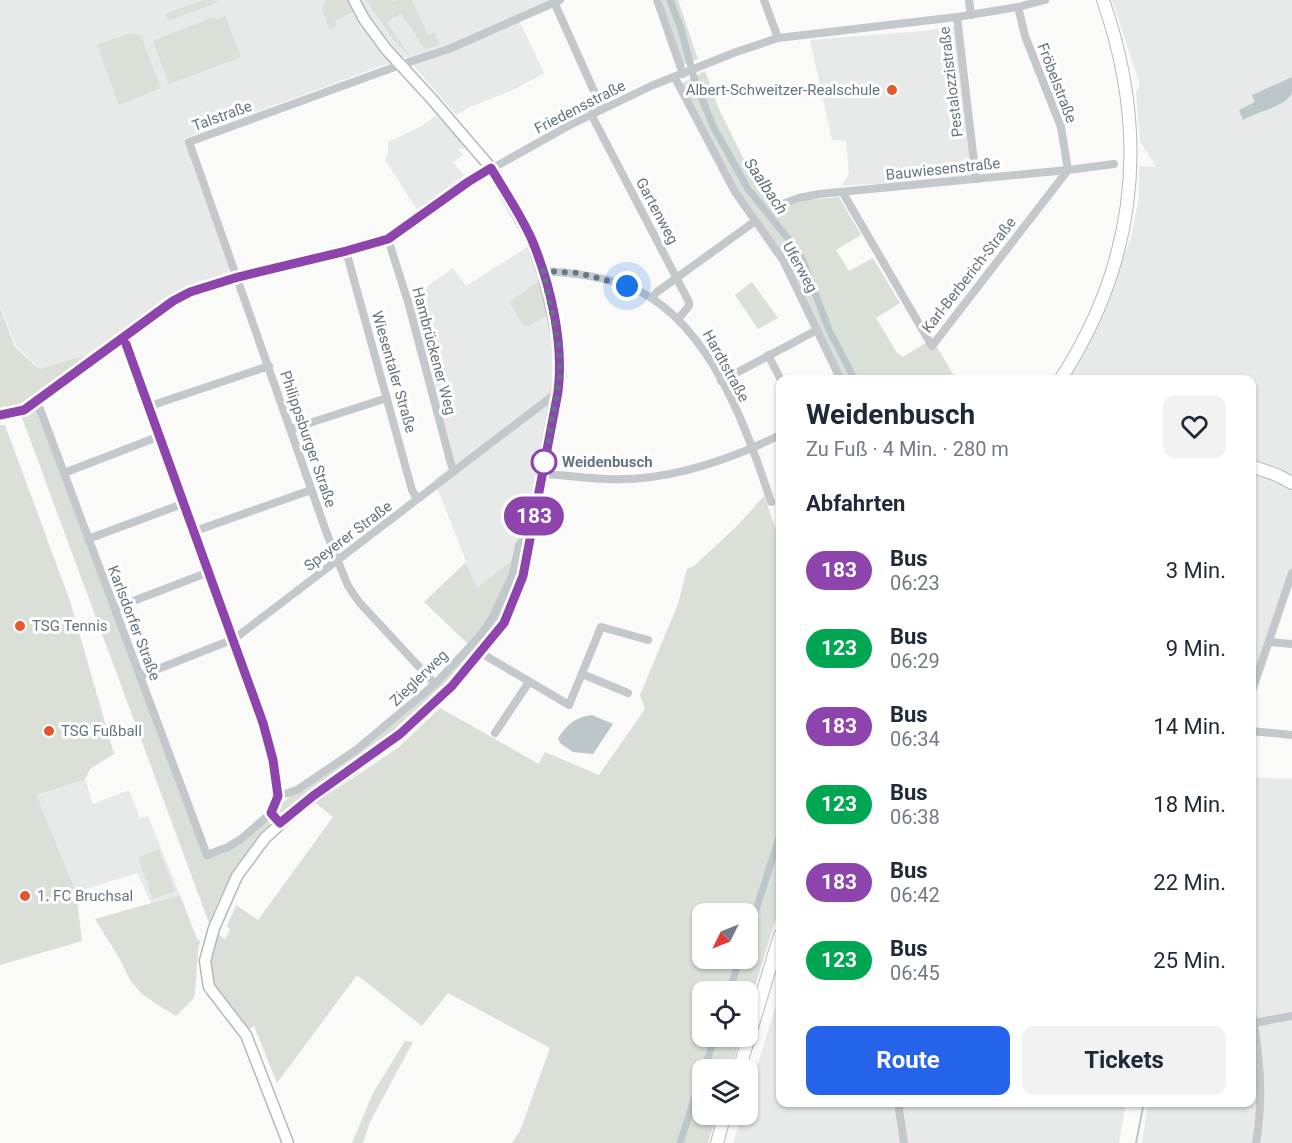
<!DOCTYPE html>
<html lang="de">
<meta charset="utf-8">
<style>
:root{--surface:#fff;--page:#f2f2f3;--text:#1f2937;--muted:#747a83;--accent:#2563eb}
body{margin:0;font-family:Roboto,sans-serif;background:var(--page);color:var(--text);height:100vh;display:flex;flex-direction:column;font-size:22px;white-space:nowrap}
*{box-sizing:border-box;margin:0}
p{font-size:20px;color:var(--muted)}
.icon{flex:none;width:33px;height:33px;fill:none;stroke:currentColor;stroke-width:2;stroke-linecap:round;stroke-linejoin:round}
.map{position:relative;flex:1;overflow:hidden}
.sheet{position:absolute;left:776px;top:375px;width:480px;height:732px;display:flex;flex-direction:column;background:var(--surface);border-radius:12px;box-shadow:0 2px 4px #0004}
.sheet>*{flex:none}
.badge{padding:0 12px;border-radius:20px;font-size:21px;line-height:39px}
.needle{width:39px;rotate:227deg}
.tools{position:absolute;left:692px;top:903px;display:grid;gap:12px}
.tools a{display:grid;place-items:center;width:66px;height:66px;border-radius:12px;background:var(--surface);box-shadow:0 2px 4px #0004;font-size:30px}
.you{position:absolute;width:30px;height:30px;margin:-15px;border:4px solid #fff;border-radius:50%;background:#1a73e8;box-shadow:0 0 0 9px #1a73e833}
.map>.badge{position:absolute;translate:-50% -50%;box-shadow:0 0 0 3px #fff}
h2{padding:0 30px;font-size:22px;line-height:54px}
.round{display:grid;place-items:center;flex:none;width:63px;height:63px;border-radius:12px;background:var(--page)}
.headline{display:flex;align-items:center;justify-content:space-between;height:102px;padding:0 30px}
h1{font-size:28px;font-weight:700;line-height:45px}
.primary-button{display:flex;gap:12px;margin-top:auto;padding:12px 30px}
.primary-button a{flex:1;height:69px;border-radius:12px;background:var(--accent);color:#fff;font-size:24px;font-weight:700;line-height:69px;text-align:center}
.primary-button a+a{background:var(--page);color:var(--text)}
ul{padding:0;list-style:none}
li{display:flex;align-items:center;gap:18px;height:78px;padding:0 30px}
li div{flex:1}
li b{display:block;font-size:22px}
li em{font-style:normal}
li .badge{min-width:66px;font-weight:700;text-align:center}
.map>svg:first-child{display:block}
</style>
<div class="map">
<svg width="1292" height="1143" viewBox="0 0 1292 1143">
<rect width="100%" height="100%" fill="#fafaf8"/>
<g fill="#e8e9e9">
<path d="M0 0H556L518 18 544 73 513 90 470 107 456 115 406 57 185 138 192 164 230 268 227 273 186 288 163 299 104 346 86 355 40 369 16 346 0 305Z"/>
<path d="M1112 0H1292V474L1251 461V380H1063L1114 281 1131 238 1139 196V166L1156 167 1140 141 1136 92 1140 85Z"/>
<path d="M954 26 973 178 841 186 849 174 846 141 832 140 810 40 922 31Z"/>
<path d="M436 115 467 148 458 149 463 155 453 162 465 176 418 211 385 160 388 153V142L422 126Z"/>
<path d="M529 246 542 283 550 322 556 359 554 387 535 480 527 528 512 560 477 589 434 480 455 462 409 299 453 268 466 286Z"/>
<path d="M1251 466 1292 479V573L1251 694Z"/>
<path d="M1251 777 1292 779V1143H1142L1148 1103 1251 1102Z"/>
<path d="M85 779 93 804 129 790 140 818 148 816 180 895 151 903 137 873 76 892 35 794Z"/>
<path d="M780 993V1102L1126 1103 1119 1143H733L742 1115 747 1114V1098Z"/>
</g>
<g fill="#dadfd7" fill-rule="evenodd">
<path d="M204 0 221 1 168 21 165 14Z"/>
<path d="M326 0H347L353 12 334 21 336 26 329 29 322 8Z"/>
<path d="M366 0H392L394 2 397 0H412L428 35 435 33 439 45 425 49 401 13 387 22 411 58 394 40Z"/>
<path d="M660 0H678L698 59 683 65Z"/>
<path d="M225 16 241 57 169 84 153 41 214 17 216 20Z"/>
<path d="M131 33 141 36 161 88 119 105 97 45Z"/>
<path d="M705 71 719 109 748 168 779 209 808 200 839 197 861 235 836 250 849 271 873 258 900 303 876 318 897 353 903 357 932 339 956 379H843L797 282 744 202 681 84Z"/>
<path d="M539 281 547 315 529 326 527 325 524 326 509 302Z"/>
<path d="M752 282 778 318 758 329 735 295Z"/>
<path d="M0 307 15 347 37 367 40 369 86 355 30 402 13 412H0Z"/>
<path d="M37 409 205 859C229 853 248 840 265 821L270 822V825C242 854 224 886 209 923L21 415Z"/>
<path d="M0 425H5L70 601 114 754 90 769 85 779 36 795 76 892 82 941 0 965Z"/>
<path d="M764 496 780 541V906L747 1012V992H702V1036L741 1037 731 1069 702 1070V1114L717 1115 708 1143H512L520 1131 550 1048 448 993 422 1026 357 975 277 1083 254 1026 248 1030C233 1011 208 988 210 962 211 953 215 943 217 934L225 939 230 930 227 926 236 905 258 920 333 817 316 803 399 747 440 708 539 764 545 752 599 775 645 709 640 695 678 604 687 569 694 566 737 526ZM702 914H747V958H702Z"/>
<path d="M531 539 509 612 452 686 313 796 283 813 280 812 279 806 297 790 391 723 470 646 424 602 466 562 477 588 516 557 519 545Z"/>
<path d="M159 849 175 891 153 899 138 858Z"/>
<path d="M180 895 197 939 200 941 198 951 195 993 193 999 176 1016 155 1003 141 993 130 980 120 959 95 919Z"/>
<path d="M405 1041 413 1042 370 1122 363 1143H352L373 1093Z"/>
</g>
<g fill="#bbc7cb">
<path d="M1292 77C1292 81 1292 87 1292 92 1289 106 1254 112 1243 120L1239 110 1255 102 1252 95Z"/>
<path d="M592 715 613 724 593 754 573 752 560 743 558 738C568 724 575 717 592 715Z"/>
</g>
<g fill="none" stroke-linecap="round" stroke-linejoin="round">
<path stroke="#bbc7cb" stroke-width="2" d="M1136 1143 1144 1102"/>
<g stroke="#bbc7cb" stroke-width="7">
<path d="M670 0 681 29 695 82 713 126 748 189 790 241 803 261 829 330 855 380"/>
<path d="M747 938 780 835"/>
<path d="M729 992 740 958"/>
<path d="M704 1070 715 1036"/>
<path d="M680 1143 702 1075"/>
</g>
<defs>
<path id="secondary" d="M288 1143 246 1035 209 987 205 961 214 928 237 876 265 838 297 809 400 734 452 686 503 623 523 576 560 376 559 346 553 315 544 276 531 238 491 168 431 98 386 49 364 19 354 0"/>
<g id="primary">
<path d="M1060 380C1138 260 1150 134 1103 0"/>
<path d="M1251 466 1277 475 1292 483"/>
<path d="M739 1070 780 935"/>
<path d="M717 1143 725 1114"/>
</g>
</defs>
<use href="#secondary" stroke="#b3babf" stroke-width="13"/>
<use href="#primary" stroke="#b5babe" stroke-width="14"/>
<g stroke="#c3c8cc" stroke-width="8">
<path d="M657 0 683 74"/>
<path d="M764 0 778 38"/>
<path d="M969 0 971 15"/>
<path d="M554 2 602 109"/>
<path d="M957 17 976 179"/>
<path d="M675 78 735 192 783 260 841 380"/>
<path d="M591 114 689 302V306L679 318"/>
<path d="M843 193 932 346 1068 170 1061 127 1025 36 1018 7"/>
<path d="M777 206 799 198 819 194 1068 170 1114 164"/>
<path d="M388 239 408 302 451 464 454 471"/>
<path d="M346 251 412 490 417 499"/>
<path d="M543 271C576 273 610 277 641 292 712 329 747 429 771 502"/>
<path d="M651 298 657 292 754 222"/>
<path d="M768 355 781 380"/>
<path d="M721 381 817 330"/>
<path d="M35 401 40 409 207 855 228 847 241 839 271 813 278 796 276 778 263 723 132 357 122 338"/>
<path d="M150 406 269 366"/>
<path d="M0 415 23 410 173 301 190 292 238 277 346 251 388 239 468 182 568 126 651 86 736 52 778 38 957 17 1018 7 1045 0"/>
<path d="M291 429 387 398"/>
<path d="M64 473 160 436"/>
<path d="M542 474C563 475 585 478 606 479 666 482 727 461 780 435"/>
<path d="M195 531 311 490"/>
<path d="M88 539 185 503"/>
<path d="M115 608 209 572"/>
<path d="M1269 642 1292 644"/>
<path d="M481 653 569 705 601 627 648 640"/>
<path d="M582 674 628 693"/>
<path d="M140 676 234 639 558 392"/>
<path d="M435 684 359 602 348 586 327 534 189 142 400 65 449 49 560 0"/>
<path d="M1251 694 1292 573"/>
<path d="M1251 731 1292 735"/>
<path d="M495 733 529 682"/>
<path d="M278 796 297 790 356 750 435 684 480 636 493 617 513 574 519 545 523 540 531 539"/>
<path d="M1251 1009C1260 1053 1264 1098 1256 1143"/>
<path d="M1254 1023 1292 1016"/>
<path d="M898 1102 904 1143"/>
</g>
<use href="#secondary" stroke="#fff" stroke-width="10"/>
<use href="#primary" stroke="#fff" stroke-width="12"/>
</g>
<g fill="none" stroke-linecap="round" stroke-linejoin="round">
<defs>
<path id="line" d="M0 415 24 410 173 301 190 292 238 277 346 251 388 239 468 182 491 168C505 192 521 215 532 240 551 286 564 343 558 392L523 576 504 623 452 686 400 734 313 796 280 823 271 813 278 796 273 760 263 723 126 344"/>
</defs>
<use href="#line" stroke="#fff" stroke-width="14"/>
<use href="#line" stroke="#8e44ad" stroke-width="9"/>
<path stroke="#657683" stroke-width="6" stroke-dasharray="0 10.8" d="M544 462 560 376 559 346 543 271 579 273 627 286"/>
</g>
<g fill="#e4572e" stroke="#fff" stroke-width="2">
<circle cx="892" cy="90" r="6"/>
<circle cx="20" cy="626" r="6"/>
<circle cx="49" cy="731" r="6"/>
<circle cx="25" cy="896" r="6"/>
</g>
<circle fill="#fff" stroke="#8e44ad" stroke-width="3" cx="544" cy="462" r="12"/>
<g text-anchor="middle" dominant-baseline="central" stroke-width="6" stroke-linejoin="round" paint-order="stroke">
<g font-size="15" fill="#657683" stroke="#fff">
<text transform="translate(951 82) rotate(-97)">Pestalozzistraße</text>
<text transform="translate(1057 83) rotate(69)">Fröbelstraße</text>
<text transform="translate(580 107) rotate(-27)">Friedensstraße</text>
<text transform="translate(222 116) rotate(-20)">Talstraße</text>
<text transform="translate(943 169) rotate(-6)">Bauwiesenstraße</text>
<text transform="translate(657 211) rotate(62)">Gartenweg</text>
<text transform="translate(800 267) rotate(61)">Uferweg</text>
<text transform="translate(969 275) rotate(-52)">Karl-Berberich-Straße</text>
<text transform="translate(434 351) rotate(75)">Hambrückener Weg</text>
<text transform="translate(726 366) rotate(61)">Hardtstraße</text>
<text transform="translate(394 372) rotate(74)">Wiesentaler Straße</text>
<text transform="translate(308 439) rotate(71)">Philippsburger Straße</text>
<text transform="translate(348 536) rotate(-37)">Speyerer Straße</text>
<text transform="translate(134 623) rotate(69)">Karlsdorfer Straße</text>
<text transform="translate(419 678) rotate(-44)">Zieglerweg</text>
</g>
<g font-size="15" fill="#657683" stroke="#fff" text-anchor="start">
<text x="880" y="90" text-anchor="end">Albert-Schweitzer-Realschule</text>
<text x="32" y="626">TSG Tennis</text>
<text x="61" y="731">TSG Fußball</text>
<text x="37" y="896">1. FC Bruchsal</text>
</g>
<g font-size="15" font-weight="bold" fill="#657683" stroke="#fff" text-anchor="start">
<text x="562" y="462">Weidenbusch</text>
</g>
<g font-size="16" font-style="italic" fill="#60757c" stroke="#fff">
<text transform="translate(766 186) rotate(56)">Saalbach</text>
</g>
</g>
</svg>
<div class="tools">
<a><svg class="needle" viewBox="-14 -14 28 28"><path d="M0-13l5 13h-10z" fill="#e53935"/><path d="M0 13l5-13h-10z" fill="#747a83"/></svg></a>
<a><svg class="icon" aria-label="locate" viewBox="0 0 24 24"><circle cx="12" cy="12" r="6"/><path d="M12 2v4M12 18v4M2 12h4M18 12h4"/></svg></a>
<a><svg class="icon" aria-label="layers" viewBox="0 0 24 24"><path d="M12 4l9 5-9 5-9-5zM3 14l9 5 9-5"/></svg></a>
</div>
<div class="you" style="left:627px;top:286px"></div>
<b class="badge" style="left:534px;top:516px;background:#8e44ad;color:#fff">183</b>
<section class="sheet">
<div class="headline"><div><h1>Weidenbusch</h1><p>Zu Fuß · 4 Min. · 280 m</p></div><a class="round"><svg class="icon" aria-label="heart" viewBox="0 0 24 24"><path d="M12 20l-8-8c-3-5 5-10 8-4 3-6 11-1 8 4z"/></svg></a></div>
<h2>Abfahrten</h2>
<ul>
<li><span class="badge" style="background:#8e44ad;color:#fff">183</span><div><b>Bus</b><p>06:23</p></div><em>3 Min.</em></li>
<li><span class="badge" style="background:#00a651;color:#fff">123</span><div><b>Bus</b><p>06:29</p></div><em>9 Min.</em></li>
<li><span class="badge" style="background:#8e44ad;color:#fff">183</span><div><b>Bus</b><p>06:34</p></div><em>14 Min.</em></li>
<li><span class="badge" style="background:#00a651;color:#fff">123</span><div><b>Bus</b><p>06:38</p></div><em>18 Min.</em></li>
<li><span class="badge" style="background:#8e44ad;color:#fff">183</span><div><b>Bus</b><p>06:42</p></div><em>22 Min.</em></li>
<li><span class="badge" style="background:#00a651;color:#fff">123</span><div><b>Bus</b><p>06:45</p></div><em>25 Min.</em></li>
</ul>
<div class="primary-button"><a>Route</a><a>Tickets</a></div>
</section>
</div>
